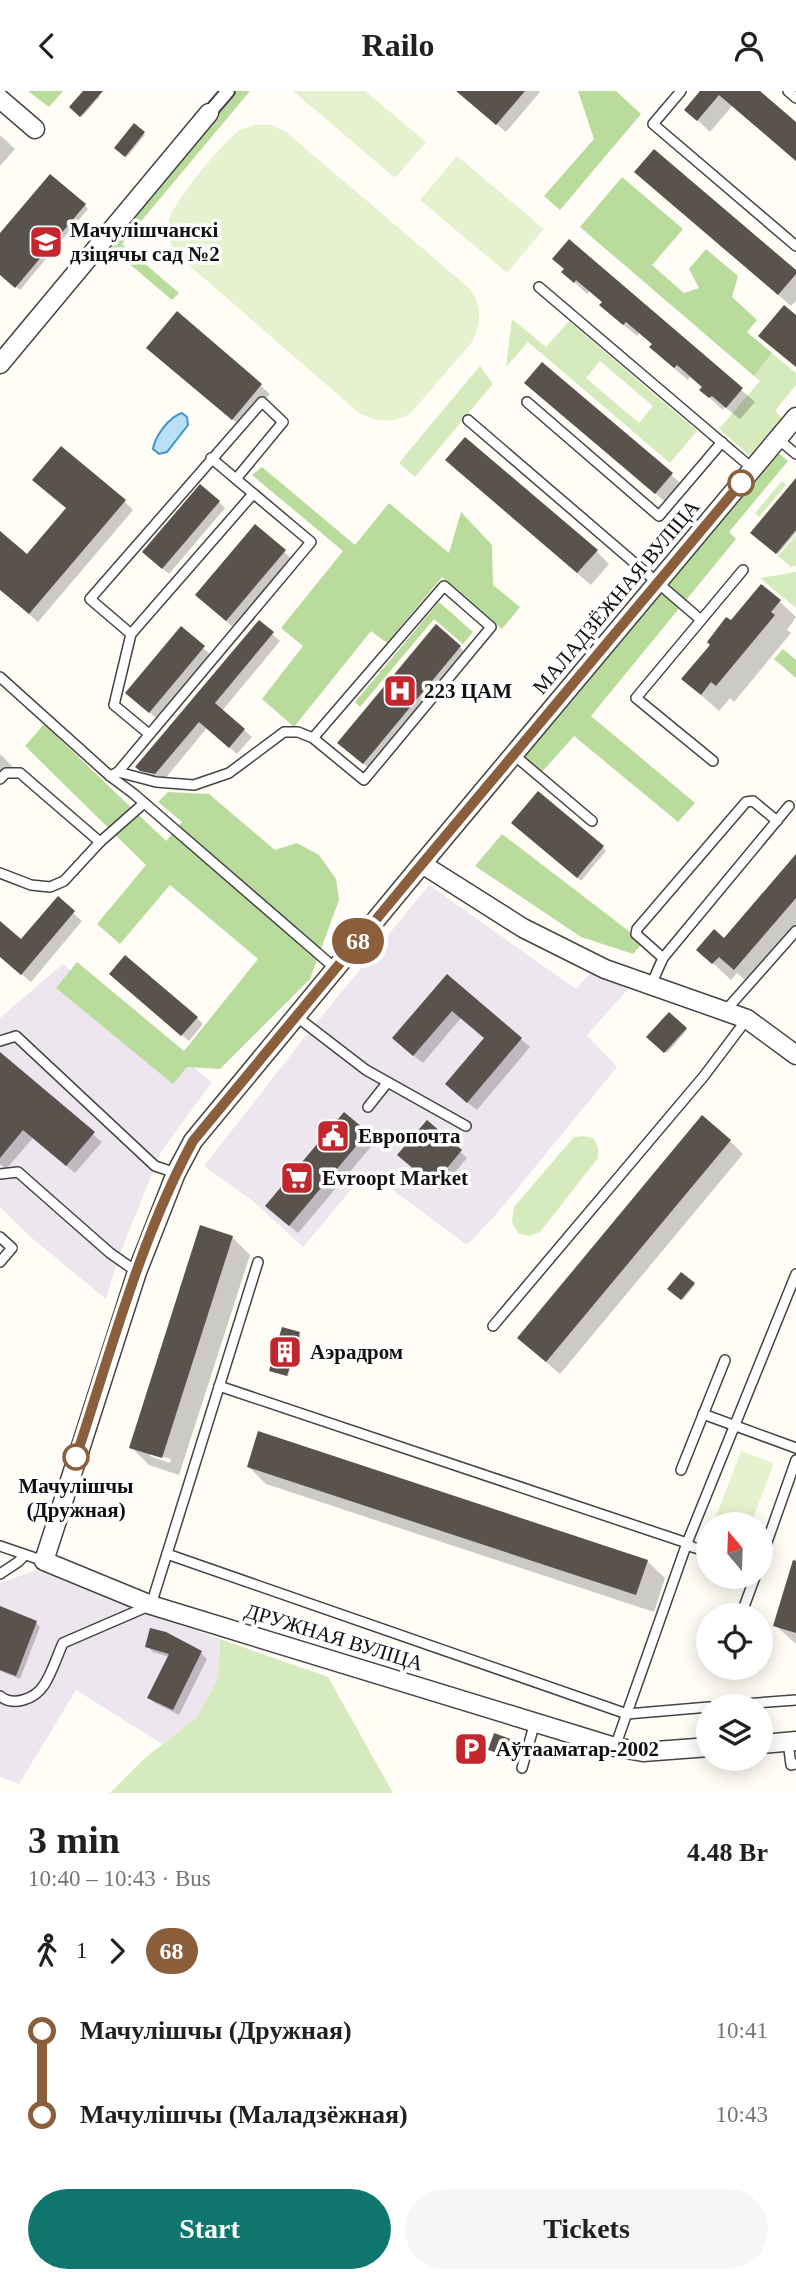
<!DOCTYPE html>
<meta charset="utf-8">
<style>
:root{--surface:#fff;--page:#f6f6f6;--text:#202124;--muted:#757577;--accent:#0f766e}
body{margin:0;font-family:"Times New Roman",serif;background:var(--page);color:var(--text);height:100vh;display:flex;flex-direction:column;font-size:26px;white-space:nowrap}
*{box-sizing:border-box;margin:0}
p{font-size:23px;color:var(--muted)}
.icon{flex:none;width:38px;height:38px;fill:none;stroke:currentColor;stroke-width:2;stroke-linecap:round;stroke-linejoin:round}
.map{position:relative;height:1702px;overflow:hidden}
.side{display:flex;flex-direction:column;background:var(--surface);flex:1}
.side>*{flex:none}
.badge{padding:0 14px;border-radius:23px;font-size:24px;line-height:46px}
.needle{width:46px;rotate:341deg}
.buttons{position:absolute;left:696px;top:1421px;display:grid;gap:14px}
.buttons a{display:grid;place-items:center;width:77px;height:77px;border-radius:50%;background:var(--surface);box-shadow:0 4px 18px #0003;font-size:35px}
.map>.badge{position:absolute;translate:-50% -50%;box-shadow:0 0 0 4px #fff}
.legs{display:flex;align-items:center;gap:10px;height:77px;padding:0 28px;font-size:23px}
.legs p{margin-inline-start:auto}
.overview{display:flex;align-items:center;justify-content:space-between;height:119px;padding:0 28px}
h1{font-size:38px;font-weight:700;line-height:52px}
.button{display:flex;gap:14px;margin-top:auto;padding:14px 28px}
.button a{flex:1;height:80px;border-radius:42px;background:var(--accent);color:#fff;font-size:28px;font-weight:700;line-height:80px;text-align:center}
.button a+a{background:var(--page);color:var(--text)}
ul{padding:0 28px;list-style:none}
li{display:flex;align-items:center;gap:24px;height:84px;font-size:26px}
li i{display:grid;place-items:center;width:10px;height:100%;margin:0 9px;background:currentColor}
li i::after{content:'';width:18px;height:18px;margin:-9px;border:5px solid;border-radius:50%;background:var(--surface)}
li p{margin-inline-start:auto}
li:first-child i{background:linear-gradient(#0000 50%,currentColor 0)}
li:last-child i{background:linear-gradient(currentColor 50%,#0000 0)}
header{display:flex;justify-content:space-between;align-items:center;height:91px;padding:0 28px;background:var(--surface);font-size:32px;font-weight:700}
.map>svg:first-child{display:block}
</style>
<header><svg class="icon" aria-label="back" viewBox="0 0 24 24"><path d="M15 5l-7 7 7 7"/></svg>Railo<svg class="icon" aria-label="person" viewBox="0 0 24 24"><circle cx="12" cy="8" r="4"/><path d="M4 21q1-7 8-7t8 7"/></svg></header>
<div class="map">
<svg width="796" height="1702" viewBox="0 0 796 1702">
<rect width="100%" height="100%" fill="#fffdf5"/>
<g fill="#eee6ef">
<path d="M429 794 576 898 593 879 628 898 587 944 617 976 494 1126 467 1154 367 1080 303 1156 253 1110 204 1075 304 947Z"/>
<path d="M63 873 212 991 161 1061 118 1167 106 1208 33 1148 0 1116V927Z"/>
<path d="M36 1479 143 1521 220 1548 218 1588 196 1627 162 1653 76 1599 19 1693 0 1686V1492Z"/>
</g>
<g fill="#d5ebbd" fill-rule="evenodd">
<path d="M512 228 546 256 569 230 697 340 670 372 528 251 506 276ZM600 270 653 315 639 332 586 287Z"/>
<path d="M772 262 796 282V294L775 320 786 330 754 368 719 338 760 290 754 285Z"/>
<path d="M480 275 493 293 415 386 399 372Z"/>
<path d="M782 390 786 394 759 426 755 422Z"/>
<path d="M796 444V475L791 476 778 465Z"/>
<path d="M796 481V517L760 487Z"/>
<path d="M584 1045 594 1048 598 1057V1067L540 1141 529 1145 518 1142 512 1131 514 1116 574 1046Z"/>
<path d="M220 1548 328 1586 393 1702H110L145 1667 196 1627 218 1588Z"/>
</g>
<g fill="#b9dc9c">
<path d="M28 0H63L49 16Z"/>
<path d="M236 0H250L122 153 179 202 172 209 107 154Z"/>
<path d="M578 0H616L641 23 560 119 544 105 594 48Z"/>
<path d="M622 86 683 138 652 174 684 202 699 197 689 178 706 158 738 185 732 206 757 229 747 241 772 262 754 285 580 136Z"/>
<path d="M775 359 788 370 729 441 736 448 591 625 695 712 678 731 574 645 542 681 521 663Z"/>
<path d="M262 376 355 454 389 412 449 462 461 421 492 454 493 494 520 516 502 538 442 486 387 552 371 540 294 636 262 608 303 555 281 537 343 460 252 384Z"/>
<path d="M439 511 473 541 463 553 434 528 360 616 355 611Z"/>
<path d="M783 558 796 569V587L774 568Z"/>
<path d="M44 633 166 750 182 731 158 711 168 701 209 703 275 759 297 752 319 764 336 788 339 809 310 888 220 978 187 976 173 993 56 897 77 871 184 960 258 868 170 794 120 853 97 833 146 774 25 655Z"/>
<path d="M502 743 643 851 633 863 581 846 475 775Z"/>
</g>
<g fill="#e6f2cf">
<path d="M293 0H365L426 51 395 87Z"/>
<path d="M254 34H272L286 41 469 197C482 215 482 231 472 251L410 323C391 332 378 332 359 322L175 162C170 151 167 142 169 130 171 114 224 49 239 40 243 37 249 36 254 34Z"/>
<path d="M457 65 544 138 507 182 420 109Z"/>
<path d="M741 1360 774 1372 751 1433H713Z"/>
</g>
<path fill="#b9e0f7" stroke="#3f96cf" stroke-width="2" d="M182 322 187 326 188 334 167 361 159 363 153 358C155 345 169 326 182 322Z"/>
<g fill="#0003" fill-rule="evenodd">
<path d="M85 0H94L100 5 82 26 71 16Z"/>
<path d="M457 0H539L540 1 506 41Z"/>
<path d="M703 0H757L796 33V70L732 15 710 41 687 19Z"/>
<path d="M135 34 145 44 127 66 116 57Z"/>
<path d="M0 44 15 58 0 75Z"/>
<path d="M649 93 796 181V210L791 215Z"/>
<path d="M85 114 88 118 20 199 0 183V145Z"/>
<path d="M569 151 755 311 740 328 725 316 723 319 701 299 703 297 690 286 688 289 664 269 652 256 653 254 639 242 637 245 614 226 603 212 590 200 587 203 564 181Z"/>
<path d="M177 223 270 303 241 336 157 265Z"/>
<path d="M543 273 685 396 669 414 539 304Z"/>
<path d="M447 369 596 460 609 473 591 494Z"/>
<path d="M796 390V442L778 463 753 441Z"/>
<path d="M124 410 133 419 38 531 0 498V443L27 466Z"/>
<path d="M219 411 225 417 169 483 150 467Z"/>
<path d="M284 461 293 469 235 538 206 513Z"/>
<path d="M779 510 796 526 787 539 791 542 734 611 730 607 719 620 683 588 731 532Z"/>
<path d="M259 531 280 550 222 620 252 646 237 663 207 637 163 690 149 687 138 676Z"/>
<path d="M460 556 464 560 368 676 343 656Z"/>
<path d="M203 557 210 563 156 627 134 608Z"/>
<path d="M0 663 12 675 0 689Z"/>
<path d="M517 736 602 756 606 760 581 790Z"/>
<path d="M796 766V844L752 895 737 882 731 889 699 859 724 849Z"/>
<path d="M58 808 82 830 31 891 0 865V833L21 851Z"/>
<path d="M447 885 530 956 477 1019 456 1002 486 948 461 927 423 972 403 956Z"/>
<path d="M117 890 197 927 203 933 189 950Z"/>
<path d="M669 923 687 939 667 962 649 946Z"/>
<path d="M0 965 102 1051 75 1082 33 1047 6 1078 0 1073Z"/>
<path d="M427 1032 467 1067 440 1099 406 1070Z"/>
<path d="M367 1042 375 1051 298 1142 276 1124Z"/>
<path d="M730 1050 743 1063 560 1283 532 1259Z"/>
<path d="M232 1146 250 1164 179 1384 149 1374 131 1356ZM150 1362 171 1368 170 1372 150 1365Z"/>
<path d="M681 1183 695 1194 683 1209 670 1198Z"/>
<path d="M299 1243 301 1244 288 1285 273 1281Z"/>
<path d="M249 1376 647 1470 665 1487 654 1521 266 1393Z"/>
<path d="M796 1466V1553L775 1534Z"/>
<path d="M36 1532 40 1536 20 1588 0 1580V1549Z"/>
<path d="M165 1543 201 1562 207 1568 179 1624 155 1612 149 1606 169 1566 153 1561 147 1555Z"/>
<path d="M515 1651 519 1655 514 1669 494 1662 490 1658Z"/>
</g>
<g fill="#5a524d">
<path d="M83 0H103L80 26 69 16Z"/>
<path d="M456 0H525L496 34Z"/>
<path d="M700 0H760L796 31V70L719 4 697 30 684 19Z"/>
<path d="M134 32 145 41 125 66 114 57Z"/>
<path d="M654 58 796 179V183L778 204 634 81Z"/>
<path d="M50 83 86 113 15 197 0 184V142Z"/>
<path d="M569 148 743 297 726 317 712 305 709 307 699 299 702 296 677 274 674 277 649 256 652 253 626 231 623 234 599 214 602 211 576 189 574 192 561 181 564 178 552 168Z"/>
<path d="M784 214 796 224V276L758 245Z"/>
<path d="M177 220 262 293 232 329 146 257Z"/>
<path d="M542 271 673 382 655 403 524 292Z"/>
<path d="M465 346 598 459 577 482 445 369Z"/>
<path d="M61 355 126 409 29 523 0 499V440L27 463 66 417 32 389Z"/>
<path d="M796 387V439L776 463 750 442Z"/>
<path d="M200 393 220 410 162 478 142 461Z"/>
<path d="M255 433 286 459 226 530 195 504Z"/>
<path d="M761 493 781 509 771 521 775 524 716 595 711 591 701 604 681 588 710 554 707 551 726 526 731 529Z"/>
<path d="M259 529 274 541 215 612 245 638 229 657 199 631 155 683 140 680 135 676Z"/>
<path d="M436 533 461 555 363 673 337 652Z"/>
<path d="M181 535 205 555 149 622 125 602Z"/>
<path d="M538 700 604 755 577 787 511 732Z"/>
<path d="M796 763V807L734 879 719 866 712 873 696 859 714 838 724 847Z"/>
<path d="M58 805 75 820 21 884 0 866V830L21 848Z"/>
<path d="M125 864 198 926 181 945 109 883Z"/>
<path d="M447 883 522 947 467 1012 445 993 484 947 452 920 413 965 392 947Z"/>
<path d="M669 921 687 937 664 962 646 946Z"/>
<path d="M0 961 95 1041 66 1075 23 1039 0 1067Z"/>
<path d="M344 1021 368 1041 289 1135 265 1115Z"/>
<path d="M702 1024 731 1049 546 1271 517 1247Z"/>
<path d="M427 1029 462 1059 433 1094 397 1064Z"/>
<path d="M200 1134 233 1145 162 1367 129 1357Z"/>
<path d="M681 1181 695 1192 681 1209 667 1198Z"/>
<path d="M282 1236 300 1241 287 1285 269 1280Z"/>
<path d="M258 1340 648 1469 636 1504 247 1376Z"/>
<path d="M793 1469 796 1470V1542L773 1535Z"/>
<path d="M0 1515 37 1530 16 1585 0 1579Z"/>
<path d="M150 1537 166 1541 202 1560 173 1619 147 1607 169 1563 145 1556Z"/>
<path d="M494 1642 516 1650 511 1666 488 1659Z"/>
</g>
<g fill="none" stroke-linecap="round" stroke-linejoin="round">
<defs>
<g id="service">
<path d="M681 0 653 33 796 155"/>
<path d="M788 0 796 7"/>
<path d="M539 196 753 378"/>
<path d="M527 311 659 425 722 351"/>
<path d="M468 329 701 529"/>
<path d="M778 348 796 363"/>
<path d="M131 543 253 403"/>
<path d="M0 586 110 685 134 703 336 878"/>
<path d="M149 643 114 614 131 543 90 508 262 311 283 331 236 388"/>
<path d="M514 664 592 730"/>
<path d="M713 670 636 607 743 479"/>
<path d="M118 681 311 451 211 367"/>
<path d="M110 685 118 681 156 691 194 694 229 682 284 641H298L313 647 364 689 491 536 444 495 313 647"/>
<path d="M0 688 6 682H20L100 751"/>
<path d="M0 782 31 794 50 796 64 790 100 751 143 713"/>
<path d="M663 867 636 843 637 838 746 711 753 710 777 730"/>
<path d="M651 894 663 867 789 715"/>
<path d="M726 919 796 840"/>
<path d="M297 926 366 979 466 1035"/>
<path d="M0 950 16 945 155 1075 176 1082"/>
<path d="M368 1016 387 992"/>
<path d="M0 1083 18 1081 110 1162 137 1181"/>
<path d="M0 1146 12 1157 0 1171"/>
<path d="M493 1235 704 985 747 928"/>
<path d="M219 1295 687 1452 615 1656"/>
<path d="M703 1323 796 1357"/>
<path d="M681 1379 725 1269"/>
<path d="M0 1455 44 1470"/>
<path d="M709 1461 692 1456 687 1452 796 1183"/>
<path d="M167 1463 627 1623 709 1616"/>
<path d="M761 1468 796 1369"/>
<path d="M0 1483 18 1471 25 1464"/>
<path d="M741 1524 755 1486"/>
<path d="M0 1605C13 1616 35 1608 44 1594 52 1582 57 1565 63 1552L151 1514 258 1171"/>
<path d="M717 1615 796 1609"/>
<path d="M788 1651 791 1674 796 1673"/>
<path d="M522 1677 535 1631"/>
</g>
<path id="pedestrian" d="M209 22 228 0"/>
<g id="minor">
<path d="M0 8 35 38"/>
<path d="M0 273 209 22"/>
<path d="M422 773 523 837 605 878 747 928 796 964"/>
<path d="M761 1653 796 1650"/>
<path d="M709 1656 643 1661 615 1656 151 1514 44 1470 137 1181 176 1082 193 1050 422 773 796 326"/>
</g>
</defs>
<use href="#service" stroke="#444" stroke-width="12"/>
<use href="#pedestrian" stroke="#444" stroke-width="16"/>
<use href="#minor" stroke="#444" stroke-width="21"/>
<use href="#service" stroke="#fff" stroke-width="9"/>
<use href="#pedestrian" stroke="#fff" stroke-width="12"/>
<use href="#minor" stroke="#fff" stroke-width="18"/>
</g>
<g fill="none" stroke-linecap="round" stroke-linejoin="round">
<defs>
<path id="line-1" d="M76 1366C111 1261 140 1148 193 1050L422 773 741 392"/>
</defs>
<use href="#line-1" stroke="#fff" stroke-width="16"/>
<use href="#line-1" stroke="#8b5e3c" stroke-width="10"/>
</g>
<defs>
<symbol id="school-square" viewBox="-11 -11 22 22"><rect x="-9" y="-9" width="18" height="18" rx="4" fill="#c4262e" stroke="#fff"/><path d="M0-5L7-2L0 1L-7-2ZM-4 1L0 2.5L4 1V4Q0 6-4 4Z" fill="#fff"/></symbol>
<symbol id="hospital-square" viewBox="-11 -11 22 22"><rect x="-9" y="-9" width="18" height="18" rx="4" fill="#c4262e" stroke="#fff"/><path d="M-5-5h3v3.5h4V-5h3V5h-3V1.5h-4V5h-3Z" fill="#fff"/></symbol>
<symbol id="civic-square" viewBox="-11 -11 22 22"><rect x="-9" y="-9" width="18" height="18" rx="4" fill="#c4262e" stroke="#fff"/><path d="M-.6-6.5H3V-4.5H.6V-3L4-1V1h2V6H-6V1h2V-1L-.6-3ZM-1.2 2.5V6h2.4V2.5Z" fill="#fff"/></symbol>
<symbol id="supermarket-square" viewBox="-11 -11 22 22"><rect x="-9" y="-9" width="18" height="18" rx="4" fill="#c4262e" stroke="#fff"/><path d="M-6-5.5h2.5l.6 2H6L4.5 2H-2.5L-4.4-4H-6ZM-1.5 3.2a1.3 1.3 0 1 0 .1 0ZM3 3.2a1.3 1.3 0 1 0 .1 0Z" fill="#fff"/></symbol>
<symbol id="building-square" viewBox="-11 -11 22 22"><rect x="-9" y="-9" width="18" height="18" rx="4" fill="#c4262e" stroke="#fff"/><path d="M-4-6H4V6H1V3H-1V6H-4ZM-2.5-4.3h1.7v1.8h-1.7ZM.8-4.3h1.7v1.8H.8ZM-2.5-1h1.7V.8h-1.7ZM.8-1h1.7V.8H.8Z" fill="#fff"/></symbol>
<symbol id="parking-square" viewBox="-11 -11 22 22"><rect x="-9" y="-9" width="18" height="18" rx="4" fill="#c4262e" stroke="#fff"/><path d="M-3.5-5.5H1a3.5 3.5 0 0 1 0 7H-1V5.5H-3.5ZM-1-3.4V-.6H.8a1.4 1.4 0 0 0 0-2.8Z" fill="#fff"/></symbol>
</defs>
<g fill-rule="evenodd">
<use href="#school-square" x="27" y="132" width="38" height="38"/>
<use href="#hospital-square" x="381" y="581" width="38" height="38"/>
<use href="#civic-square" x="314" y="1026" width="38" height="38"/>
<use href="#supermarket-square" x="278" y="1068" width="38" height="38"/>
<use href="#building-square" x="266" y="1242" width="38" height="38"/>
<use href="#parking-square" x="452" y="1639" width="38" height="38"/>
</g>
<g fill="#fff" stroke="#8b5e3c" stroke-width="3.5">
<circle cx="741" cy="392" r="12"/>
<circle cx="76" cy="1366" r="12"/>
</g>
<g text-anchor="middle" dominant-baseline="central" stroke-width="7" stroke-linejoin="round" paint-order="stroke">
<g font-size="21" font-weight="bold" fill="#111" stroke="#fff" text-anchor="start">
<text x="70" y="139">Мачулішчанскі<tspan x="70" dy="24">дзіцячы сад №2</tspan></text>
<text x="424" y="600">223 ЦAM</text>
<text x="358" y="1045">Европочта</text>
<text x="322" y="1087">Evroopt Market</text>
<text x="310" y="1261">Аэрадром</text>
<text x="496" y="1658">Аўтааматар-2002</text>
</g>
<g font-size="21" fill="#111" stroke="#fff">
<text transform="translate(616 506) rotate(-50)">МАЛАДЗЁЖНАЯ ВУЛІЦА</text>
<text transform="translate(334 1546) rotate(17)">ДРУЖНАЯ ВУЛІЦА</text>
</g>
<g font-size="21" font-weight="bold" fill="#111" stroke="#fff">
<text x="76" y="1395">Мачулішчы<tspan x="76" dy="24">(Дружная)</tspan></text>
</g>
</g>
</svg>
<div class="buttons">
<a><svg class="needle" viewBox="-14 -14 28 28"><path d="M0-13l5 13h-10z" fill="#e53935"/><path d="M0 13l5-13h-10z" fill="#757577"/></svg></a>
<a><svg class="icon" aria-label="locate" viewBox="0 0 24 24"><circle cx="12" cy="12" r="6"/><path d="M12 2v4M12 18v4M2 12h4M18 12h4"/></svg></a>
<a><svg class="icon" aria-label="layers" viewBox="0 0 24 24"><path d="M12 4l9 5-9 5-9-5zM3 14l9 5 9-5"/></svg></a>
</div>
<b class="badge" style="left:358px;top:850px;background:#8b5e3c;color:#fff">68</b>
</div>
<section class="side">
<div class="overview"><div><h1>3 min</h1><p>10:40 – 10:43 · Bus</p></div><b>4.48 Br</b></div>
<div class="legs"><svg class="icon" aria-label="walk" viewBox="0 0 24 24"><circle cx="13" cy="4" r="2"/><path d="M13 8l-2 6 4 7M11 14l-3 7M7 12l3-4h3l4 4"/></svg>1<svg class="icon" aria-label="forward" viewBox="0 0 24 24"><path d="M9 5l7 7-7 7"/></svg><b class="badge" style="background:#8b5e3c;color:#fff">68</b></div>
<ul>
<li><i style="color:#8b5e3c"></i><b>Мачулішчы (Дружная)</b><p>10:41</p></li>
<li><i style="color:#8b5e3c"></i><b>Мачулішчы (Маладзёжная)</b><p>10:43</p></li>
</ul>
<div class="button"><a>Start</a><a>Tickets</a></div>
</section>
